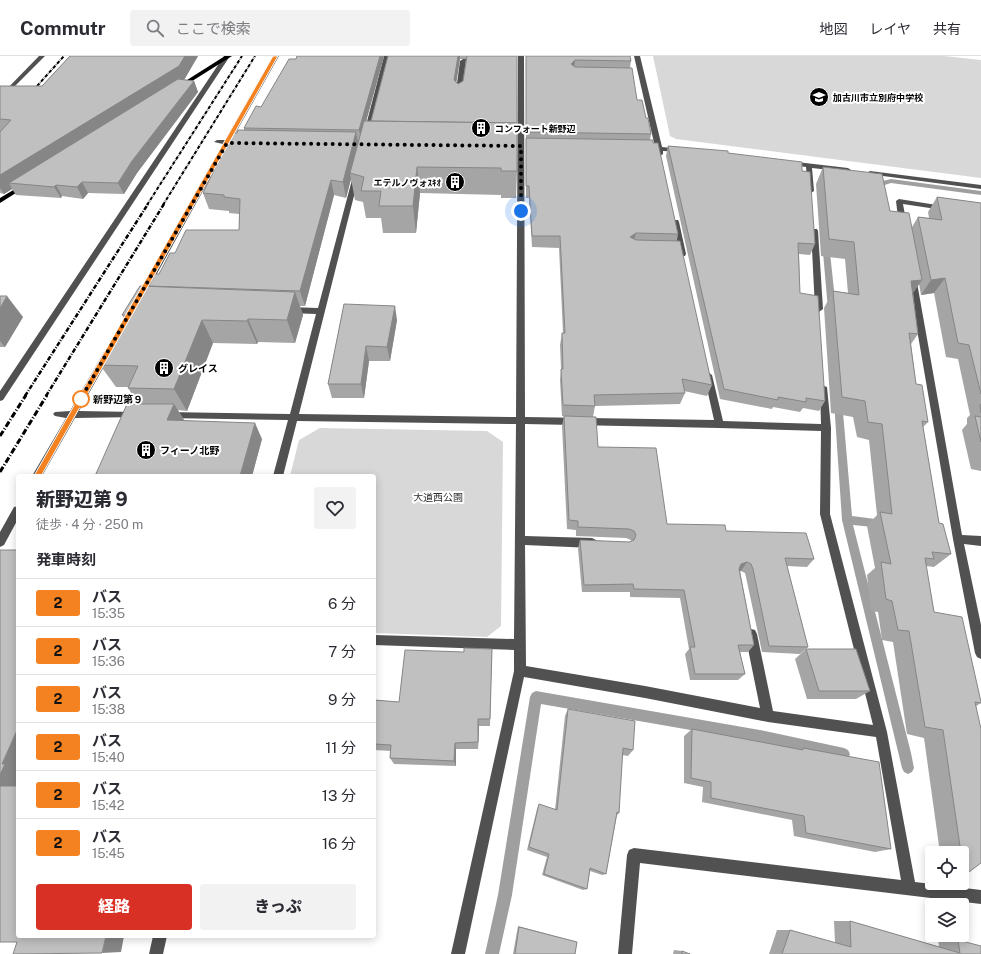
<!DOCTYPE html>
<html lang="ja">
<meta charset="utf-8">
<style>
:root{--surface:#fff;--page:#f2f2f3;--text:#2b2b33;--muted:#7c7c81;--line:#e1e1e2;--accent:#d93025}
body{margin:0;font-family:"Public Sans","Noto Sans JP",sans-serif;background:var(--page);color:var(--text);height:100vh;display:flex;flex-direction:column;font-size:15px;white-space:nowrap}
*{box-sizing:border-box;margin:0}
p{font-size:13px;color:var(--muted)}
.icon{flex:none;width:22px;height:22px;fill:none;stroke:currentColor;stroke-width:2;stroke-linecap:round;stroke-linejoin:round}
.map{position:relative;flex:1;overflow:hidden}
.panel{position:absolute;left:16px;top:418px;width:360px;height:464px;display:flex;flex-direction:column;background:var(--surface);border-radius:4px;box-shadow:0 2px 10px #0003}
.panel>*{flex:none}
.badge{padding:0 8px;border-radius:3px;font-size:14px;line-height:26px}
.fabs{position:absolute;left:925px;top:790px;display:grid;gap:8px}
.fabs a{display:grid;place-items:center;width:44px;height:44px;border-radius:4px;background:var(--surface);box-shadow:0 2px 10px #0003;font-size:20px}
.you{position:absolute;width:20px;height:20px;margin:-10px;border:3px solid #fff;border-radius:50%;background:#1a73e8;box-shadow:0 0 0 6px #1a73e833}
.map>.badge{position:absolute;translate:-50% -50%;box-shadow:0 0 0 2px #fff}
h2{padding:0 20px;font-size:15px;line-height:36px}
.round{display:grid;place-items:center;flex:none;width:42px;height:42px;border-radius:4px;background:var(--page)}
.summary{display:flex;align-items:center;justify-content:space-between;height:68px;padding:0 20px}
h1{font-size:19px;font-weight:800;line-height:30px}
.primary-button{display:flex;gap:8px;margin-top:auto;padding:8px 20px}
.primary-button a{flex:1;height:46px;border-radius:4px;background:var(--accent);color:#fff;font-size:16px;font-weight:800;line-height:46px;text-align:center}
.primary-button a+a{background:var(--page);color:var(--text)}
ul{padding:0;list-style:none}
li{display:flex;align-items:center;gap:12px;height:48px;padding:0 20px;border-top:1px solid var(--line)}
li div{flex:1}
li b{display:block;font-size:15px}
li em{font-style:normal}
li .badge{min-width:44px;font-weight:700;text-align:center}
header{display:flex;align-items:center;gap:24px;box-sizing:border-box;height:56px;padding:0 20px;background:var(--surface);border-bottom:1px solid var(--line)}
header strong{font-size:19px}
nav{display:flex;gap:22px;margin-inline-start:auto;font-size:14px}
.search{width:280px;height:36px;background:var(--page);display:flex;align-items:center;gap:10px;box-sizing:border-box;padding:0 14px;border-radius:4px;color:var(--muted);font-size:15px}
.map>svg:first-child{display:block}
</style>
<header>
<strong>Commutr</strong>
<div class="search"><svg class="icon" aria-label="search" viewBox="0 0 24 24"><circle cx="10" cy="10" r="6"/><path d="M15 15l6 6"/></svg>ここで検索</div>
<nav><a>地図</a><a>レイヤ</a><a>共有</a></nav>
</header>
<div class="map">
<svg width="981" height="898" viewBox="0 0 981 898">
<rect width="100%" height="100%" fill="#fff"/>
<g fill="#d8d8d8">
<path d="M653 0H944L981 4V122L676 83 670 80Z"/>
<path d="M320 372 487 375 503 386 501 570 487 581 374 577V420H290L299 384Z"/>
</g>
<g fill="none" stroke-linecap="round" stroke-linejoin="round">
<g fill="#9f9f9f" fill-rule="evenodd">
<path d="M891 123 981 135V139L891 127 875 132 867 129Z"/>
<path d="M822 185H828L829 187 836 253 832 256 828 253Z"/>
<path d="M838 342 842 345 852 460 883 464 887 465 888 468 887 471 883 472 853 469 911 697 914 712 912 716 908 718 904 716 902 712 842 464 834 345Z"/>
<path d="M536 635 765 675 844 692 848 694 850 698 848 702 844 704 765 687 541 648 512 839 499 898H485L498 839 530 641 532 637Z"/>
</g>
<g fill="#515151" fill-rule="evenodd">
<path d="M39 0H45L0 45V40Z"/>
<path d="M224 0H230L3 344 0 345V335Z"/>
<path d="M273 0H279L231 85H241L244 87 241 89 229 88 144 241 140 244 137 243 136 241 223 88 214 86 217 84H225Z"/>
<path d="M384 0H390L370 77 367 79 364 77Z"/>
<path d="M518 0H524L525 361 714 364 704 319 708 316 712 319 723 365 821 368 820 333 824 330 827 331 831 372 830 458 887 676 915 826 981 834V848L640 807 632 898H618L627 799 629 794 634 792 901 824 876 681 768 666 645 642 524 621 465 898H451L514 615V594L374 589V579L514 583 516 368 297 365 283 420H273L288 364 166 362 161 359 166 356 290 358 316 258 288 257 284 254 288 251 318 252 353 120 356 118 359 120 299 358 516 361ZM525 368 719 372 821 375 820 458 873 669 773 655 757 578 755 574 751 573 747 574 745 578 760 652 645 630 526 610 525 489 592 492 596 490 597 487 596 484 592 482 525 480Z"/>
<path d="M634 0H640L662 91 681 93 684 95 683 96 663 95V98L660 100 658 99 656 95 644 92 647 90 655 91Z"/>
<path d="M463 3H479L482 5 479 7H466L462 35 459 37 456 35 460 5Z"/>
<path d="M788 105 848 112 851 114 848 116 812 112 814 135 811 137 808 135 806 111 786 108 785 107Z"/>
<path d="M870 115 981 129V133L868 118 867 117Z"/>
<path d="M899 143 943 150 946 152 943 154 903 148 907 170 903 172 899 170 896 145Z"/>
<path d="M672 164H678L679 166 686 198 685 200H682L678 198 671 166Z"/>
<path d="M811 173H817L818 175 823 253 819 256 815 253Z"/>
<path d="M909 219H915L916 221 962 479 981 480V490L964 488 981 569V603L977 601 975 597 953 483 908 221Z"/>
<path d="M107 295 111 298 79 355 136 356 141 359 139 361 75 362 42 420H32L66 362 55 360 53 358 55 356 70 355 104 296Z"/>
<path d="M18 450V463L4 489 0 491V476L14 451Z"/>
<path d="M153 880H167L163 898H149Z"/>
</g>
<g fill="#000" fill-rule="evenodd">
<path d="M225 0H232L181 32 176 31Z"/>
<path d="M25 127 28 129 27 130 0 147V142Z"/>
</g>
<g stroke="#000" stroke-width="2" stroke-dasharray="3.5 1 0.5 1" stroke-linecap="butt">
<path d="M29 39 64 0"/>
<path d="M147 149 242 0"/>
<path d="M163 149 255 0"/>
</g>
<g stroke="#000" stroke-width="2.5" stroke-dasharray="4.5 1.5 1 1.5" stroke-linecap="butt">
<path d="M25 340 148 148"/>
<path d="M46 340 164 148"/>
</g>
<g stroke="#000" stroke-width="3" stroke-dasharray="6 2 1 2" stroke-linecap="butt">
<path d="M0 380 26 339"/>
<path d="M0 416 47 339"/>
</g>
</g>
<g fill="#a5a5a5" fill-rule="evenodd">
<path d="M70 0H198L184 24 194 25 198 36 137 117 124 138 88 137 83 143 62 140 61 142 16 139 12 133 4 138 0 137V30H42Z"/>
<path d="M297 0H384L366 65H371L388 0H517V115L516 142H501V139L420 137 416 177H383L381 162H366L363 146 355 144 351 123 346 142 334 139 305 250H300L303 259 295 287 258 286 257 288 213 287 187 355 178 354 184 364 183 365 262 383 252 420H95L139 348 128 332V331H116L100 309 124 262 122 259 149 230 175 197 239 174V158L229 157V155L209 153 203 137 237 77 244 74V72L261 51 296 3ZM460 3H466L463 25 458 28 456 26Z"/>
<path d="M526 0H630L631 5 630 12 637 44 646 62 651 78 650 84 678 178 677 184 712 329 707 340 684 335 685 337 680 348 595 350 593 361 562 360 560 324 561 313 560 289 562 277H563L559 192 532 191 529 142H526Z"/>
<path d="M668 90 728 97 802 115 815 188 810 199 799 198 800 237 825 345 819 355 803 352 800 356 773 351 772 353 720 343 666 100Z"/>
<path d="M823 111 890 155 912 171 918 161 929 162 928 156 937 141 981 147V415L971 413 962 374 967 368V362L970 359 958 303 946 301 934 237 921 239 919 228 913 237 918 278 911 288 916 328 928 366 923 371 939 467 951 498 934 511 926 510 934 556 981 647 976 650 965 819H962V797H940L924 682 907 678 893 586 882 584 878 556 871 555 867 519 875 512 867 470 877 459 869 384 857 381 853 361 831 357 824 252 833 235 848 237 845 203 821 200 816 128Z"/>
<path d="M344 248 397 264 390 305H369L364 342H332L328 328Z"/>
<path d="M0 252 23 261 5 291H0Z"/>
<path d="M564 360 598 391 667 468 726 475 814 503 807 511 787 510 808 591 800 598 762 596 746 521 745 517 741 515H740L754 589 748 596H740L745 618 738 624H690L685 598 689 593 680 542 630 541V536H582L578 493 580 484 629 486 631 485V484L626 482 576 480V474L567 473 562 370Z"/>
<path d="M492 593 490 670H479L478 693H456V710L394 708 390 702 391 695 374 694V644L399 646 464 596Z"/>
<path d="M806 593 870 635 856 643H807L795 603Z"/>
<path d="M568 653 633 694 628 700 622 699 619 757 617 759 606 818 602 819 590 815 587 833 583 834 542 819 547 801 527 794 537 753 539 748 555 754 565 660Z"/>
<path d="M692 673 799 694 803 692 891 793 875 796 794 780 792 764 702 746 703 731 684 727V680Z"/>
<path d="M834 865H850L939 891 938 883 958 884 981 898H769L777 874H790L835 887Z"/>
<path d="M518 870 577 886 575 898H513Z"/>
<path d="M674 894 682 895 690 898H673Z"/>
</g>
<g fill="#868686">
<path d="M185 0H198L184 24 9 127 12 133 4 138 0 132V119Z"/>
<path d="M380 0H384L361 84 359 74Z"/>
<path d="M458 0H460V3L455 35 454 24Z"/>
<path d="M575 4 574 14 571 8Z"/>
<path d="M194 25 198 36 137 117 124 138 118 127 132 105Z"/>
<path d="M356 76 359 91 350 117 351 123 346 142 343 126Z"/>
<path d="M417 111 420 137 416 177 413 150Z"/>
<path d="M331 124 334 139 305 250 300 235Z"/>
<path d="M82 126 88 137 83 143 77 131Z"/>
<path d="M56 129 62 140 61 142 54 131Z"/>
<path d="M636 177 633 188 630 181Z"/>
<path d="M945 222 934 237 921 239 931 224Z"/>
<path d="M922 224 911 240V225Z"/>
<path d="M295 236 303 259 295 287 287 264Z"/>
<path d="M7 240 23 261 5 291 0 285V252Z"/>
<path d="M395 250 397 264 390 305 387 291Z"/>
<path d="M248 263 258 286 257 288 247 265Z"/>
<path d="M202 264 213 287 187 355 174 333Z"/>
<path d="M366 290 369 305 364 342 361 328Z"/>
<path d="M174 348 184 364 177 380 167 364Z"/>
<path d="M255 367 262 383 252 420H240Z"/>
<path d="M747 506 741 515 735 517 741 508Z"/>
<path d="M478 663 479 670 478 693Z"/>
<path d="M18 672V732L0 731V719L2 708Z"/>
<path d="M455 687 456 693V710L454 705Z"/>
<path d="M106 880H124L121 896 102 897Z"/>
</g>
<g fill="#c0c0c0" stroke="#868686">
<path d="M70 0H185L179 10 0 119V76L11 64 0 63V30H42Z"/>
<path d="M297 0H380L359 74 244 72 256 50 261 51 289 3H296Z"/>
<path d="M388 0H458L454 24 458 28 463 25 467 0H517V67L371 65Z"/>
<path d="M526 0H630L631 5 575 4 571 8 575 11 632 12 637 44H642L646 62H648L651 78 526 76Z"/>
<path d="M178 23 194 25 132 105 118 127 82 126 77 131 56 129 54 131 9 127Z"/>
<path d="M364 65 517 67V115H501V112L417 111 413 150H379L381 135H361L364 121 350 117Z"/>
<path d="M238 74 356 76 343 126 331 124 300 235 149 230 155 218H159L170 197H175L186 174H239L240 143 224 141V139L203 137 232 77H237Z"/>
<path d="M526 82 653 84V87H658L678 178 636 177 630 181 636 184 680 185 712 329 682 323 685 337 594 339 595 350 563 349 561 313H563L562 277H565L560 180H532L529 130H526Z"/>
<path d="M668 90 728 95V97L802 106V115L810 116 815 188 798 187 800 237 818 240 825 345 806 342V346L778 341V344L724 333Z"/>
<path d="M823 111 882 118 890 155 909 157 922 224 911 225 918 278 909 277 916 328 922 329 928 366 922 365 939 467 943 468 951 498 932 496 934 503 925 502 934 556 962 561 981 646V647L975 646 981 673V807L965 819 962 801V797H961L943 674 925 671 909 575 898 574 892 545 886 543 881 506 891 508 880 456 892 458 882 368 868 366 865 345 842 341 833 235 859 239 854 186 829 183Z"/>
<path d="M937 141 981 147V338L969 289 958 287 945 222 931 224 918 161 942 164Z"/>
<path d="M140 230 295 236 287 264 248 263 247 265 202 264 174 333 128 332 138 310 100 309 126 259H122Z"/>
<path d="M0 240H7L0 252Z"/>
<path d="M344 248 395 250 387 291 366 290 361 328H328Z"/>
<path d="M127 348H174L167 364 255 367 240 420H95Z"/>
<path d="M980 348 981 349V357Z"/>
<path d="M564 360 596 361 598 391 656 392 667 468 725 469 726 475 806 477 814 503 785 502 808 591 769 590 753 513 751 508 747 506 741 508 739 513 754 589H738L745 618H695L690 591H695L684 534 634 533 633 528 584 529 580 484 629 486 634 484 636 479 634 475 629 473 578 471V465L569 464Z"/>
<path d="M975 360 981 361V386Z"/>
<path d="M0 494H18V672L2 708H5L0 719Z"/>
<path d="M464 592 492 593 490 663H478V686L455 687 454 705 390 702 391 689 374 688V644L399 646 405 594 464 596Z"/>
<path d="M806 593H856L870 635H819Z"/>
<path d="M568 653 635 665 633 694 623 692 619 757 617 756 606 818 590 812 587 833 544 818 549 798 529 791 539 748 557 754Z"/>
<path d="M692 673 803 694V692L879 706 891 793 806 777 804 760 711 742V726L691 722Z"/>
<path d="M0 730H18V880H106L102 897 13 898 17 886H0Z"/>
<path d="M850 865 960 897 958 884 981 890V898H782L790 874 851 891Z"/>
<path d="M519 871 577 886 575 898H515Z"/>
<path d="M682 895 690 898H682Z"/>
</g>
<path fill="#f58220" stroke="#fff" d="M273 0H278L40 422H35V418Z"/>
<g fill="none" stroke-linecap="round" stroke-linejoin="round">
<path stroke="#000" stroke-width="4" stroke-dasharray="0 7.2" d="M81 343 80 344 227 87 521 90V155"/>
</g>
<defs>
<symbol id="school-disc" viewBox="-11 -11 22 22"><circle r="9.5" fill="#000" stroke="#fff"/><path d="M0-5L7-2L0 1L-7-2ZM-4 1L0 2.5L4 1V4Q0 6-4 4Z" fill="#fff"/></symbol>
<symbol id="building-disc" viewBox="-11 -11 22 22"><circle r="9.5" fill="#000" stroke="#fff"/><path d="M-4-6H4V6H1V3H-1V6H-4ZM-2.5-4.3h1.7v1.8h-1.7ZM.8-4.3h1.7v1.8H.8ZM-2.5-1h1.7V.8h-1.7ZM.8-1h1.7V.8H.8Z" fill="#fff"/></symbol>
</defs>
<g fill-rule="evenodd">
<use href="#school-disc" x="808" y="30" width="22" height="22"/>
<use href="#building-disc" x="470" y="61" width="22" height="22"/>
<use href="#building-disc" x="444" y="115" width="22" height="22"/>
<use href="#building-disc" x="153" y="301" width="22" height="22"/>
<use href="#building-disc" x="135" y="383" width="22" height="22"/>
</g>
<circle fill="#fff" stroke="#f58220" stroke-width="2" cx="81" cy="343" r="8"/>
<g text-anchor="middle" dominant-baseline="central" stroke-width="4" stroke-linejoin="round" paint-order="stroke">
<g font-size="9" font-weight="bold" fill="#000" stroke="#fff" text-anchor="start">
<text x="833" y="41">加古川市立別府中学校</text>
<text x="495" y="72">コンフォート新野辺</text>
<text x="441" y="126" text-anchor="end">エテルノヴォｽｷｵ</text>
</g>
<g font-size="10" font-weight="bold" fill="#000" stroke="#fff" text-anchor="start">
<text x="178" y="312">グレイス</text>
<text x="160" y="394">フィーノ北野</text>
</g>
<g font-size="10" font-weight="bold" fill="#000" stroke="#fff" text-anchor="start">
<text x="93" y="343">新野辺第９</text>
</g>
<g font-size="10" fill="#2f2f2f" stroke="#fff">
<text x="438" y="441">大道西公園</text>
</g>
</g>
</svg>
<div class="fabs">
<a><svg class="icon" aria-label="locate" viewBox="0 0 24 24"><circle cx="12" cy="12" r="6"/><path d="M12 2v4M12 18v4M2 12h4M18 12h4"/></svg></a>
<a><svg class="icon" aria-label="layers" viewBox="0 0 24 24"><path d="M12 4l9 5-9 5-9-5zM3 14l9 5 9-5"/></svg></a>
</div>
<div class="you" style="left:521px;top:155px"></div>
<section class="panel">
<div class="summary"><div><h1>新野辺第９</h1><p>徒歩 · 4 分 · 250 m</p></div><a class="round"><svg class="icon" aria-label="heart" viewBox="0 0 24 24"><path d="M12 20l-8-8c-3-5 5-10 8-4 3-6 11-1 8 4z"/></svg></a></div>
<h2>発車時刻</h2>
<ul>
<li><span class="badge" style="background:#f58220;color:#111">2</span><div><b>バス</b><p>15:35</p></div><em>6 分</em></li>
<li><span class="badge" style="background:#f58220;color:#111">2</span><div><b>バス</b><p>15:36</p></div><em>7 分</em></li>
<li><span class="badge" style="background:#f58220;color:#111">2</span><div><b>バス</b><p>15:38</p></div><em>9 分</em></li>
<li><span class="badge" style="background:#f58220;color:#111">2</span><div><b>バス</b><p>15:40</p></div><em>11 分</em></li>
<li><span class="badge" style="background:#f58220;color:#111">2</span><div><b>バス</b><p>15:42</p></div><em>13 分</em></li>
<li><span class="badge" style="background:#f58220;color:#111">2</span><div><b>バス</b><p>15:45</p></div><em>16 分</em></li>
</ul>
<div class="primary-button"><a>経路</a><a>きっぷ</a></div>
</section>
</div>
